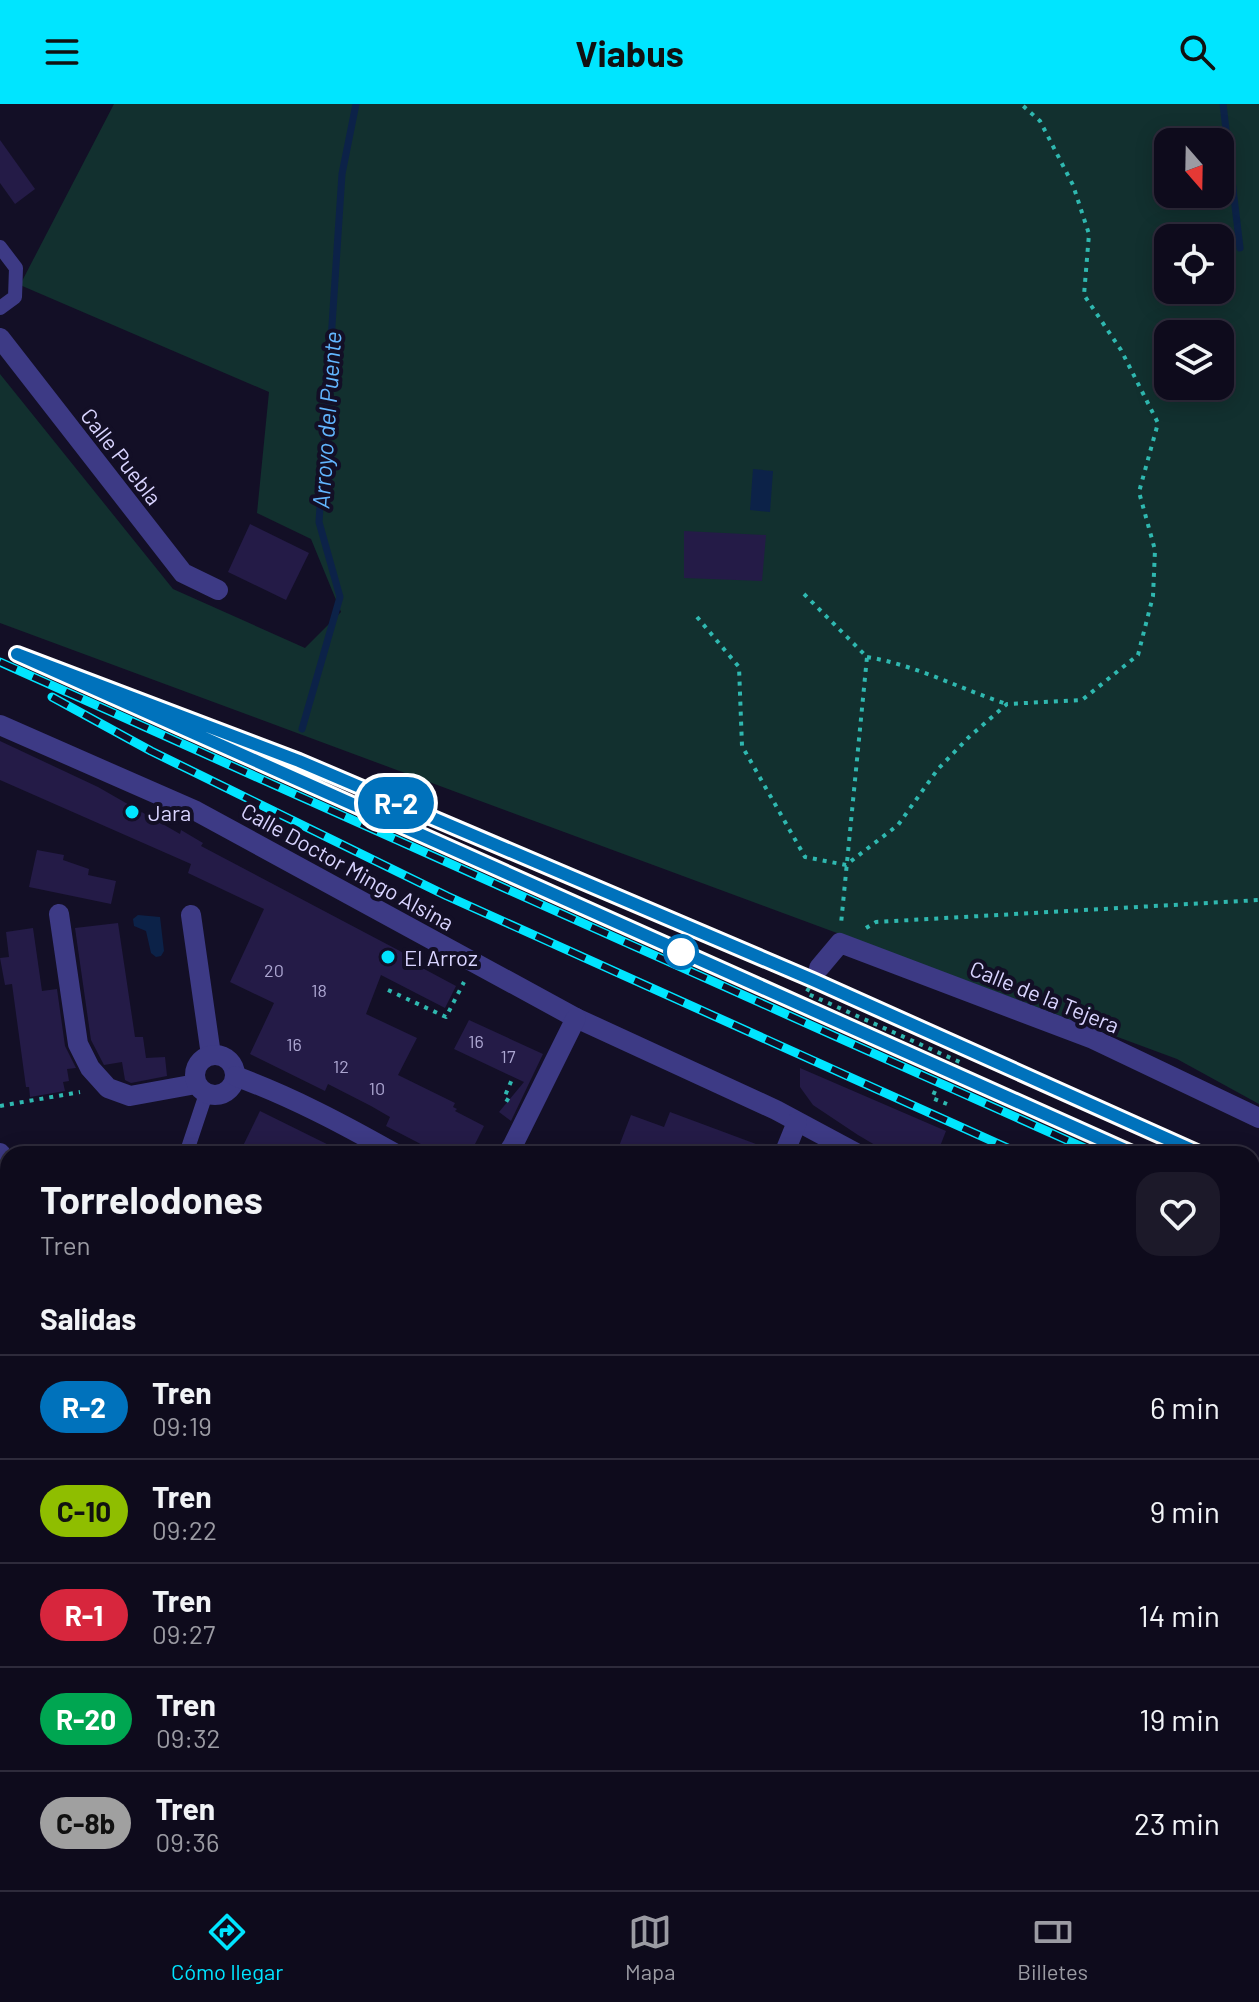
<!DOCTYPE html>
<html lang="es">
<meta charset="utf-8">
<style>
:root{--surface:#0e0b1c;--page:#1c1929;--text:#f1f3f6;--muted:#9b9ba3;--line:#2e2b3b;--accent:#00e5ff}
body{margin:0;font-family:Barlow,sans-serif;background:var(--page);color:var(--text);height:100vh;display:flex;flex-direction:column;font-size:30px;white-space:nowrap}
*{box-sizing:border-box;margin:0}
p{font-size:26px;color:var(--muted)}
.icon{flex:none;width:44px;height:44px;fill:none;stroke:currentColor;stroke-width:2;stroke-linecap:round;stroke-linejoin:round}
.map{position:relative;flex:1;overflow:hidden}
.details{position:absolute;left:0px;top:1042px;width:1260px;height:744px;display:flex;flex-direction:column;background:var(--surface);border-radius:24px 24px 0 0;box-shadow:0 4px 20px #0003,0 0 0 2px var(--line)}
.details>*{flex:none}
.badge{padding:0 16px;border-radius:26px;font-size:28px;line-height:52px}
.needle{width:52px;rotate:160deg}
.tools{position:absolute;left:1154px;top:24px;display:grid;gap:16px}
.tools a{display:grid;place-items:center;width:80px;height:80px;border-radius:16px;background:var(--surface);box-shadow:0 4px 20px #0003,0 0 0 2px var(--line);font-size:40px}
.map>.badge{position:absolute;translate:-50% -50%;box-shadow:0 0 0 4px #fff}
h2{padding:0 40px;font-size:30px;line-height:72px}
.round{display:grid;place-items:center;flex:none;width:84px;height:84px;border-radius:24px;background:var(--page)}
.headline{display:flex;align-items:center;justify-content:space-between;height:136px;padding:0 40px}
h1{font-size:38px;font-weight:700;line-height:60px}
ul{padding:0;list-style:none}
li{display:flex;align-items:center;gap:24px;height:104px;padding:0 40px;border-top:2px solid var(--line)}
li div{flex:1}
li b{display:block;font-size:30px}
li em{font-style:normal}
li .badge{min-width:88px;font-weight:700;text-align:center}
header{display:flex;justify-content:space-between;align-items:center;height:104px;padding:0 40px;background:var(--accent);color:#111;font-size:36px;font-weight:700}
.dock{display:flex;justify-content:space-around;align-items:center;height:112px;border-top:2px solid var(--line);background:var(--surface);font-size:22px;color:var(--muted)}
.dock a{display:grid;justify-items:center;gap:4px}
.dock .on{color:var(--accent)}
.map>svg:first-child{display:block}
</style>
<header><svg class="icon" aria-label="menu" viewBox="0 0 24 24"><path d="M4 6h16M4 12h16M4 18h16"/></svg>Viabus<svg class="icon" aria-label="search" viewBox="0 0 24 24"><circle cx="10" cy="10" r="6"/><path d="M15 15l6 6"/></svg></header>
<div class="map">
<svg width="1259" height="1786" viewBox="0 0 1259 1786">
<rect width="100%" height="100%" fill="#130f26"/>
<path fill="#12302f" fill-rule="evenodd" d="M114 0H1259V1000L1177 955 0 519V270L173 485 305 544 341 508 311 435 257 409 269 288 20 181ZM1168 38H1220V90H1168ZM1168 134H1220V186H1168ZM1168 230H1220V282H1168Z"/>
<g fill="#0c2248">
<path d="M753 365 773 367 770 408 750 406Z"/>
<path d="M138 811 160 813 164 847 161 852 156 853 151 849 146 827 134 822 133 815Z"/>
</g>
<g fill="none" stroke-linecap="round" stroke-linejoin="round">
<g stroke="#0c2248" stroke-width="7">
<path d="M1223 0 1240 144"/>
<path d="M302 625 340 493 319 418 342 70 356 0"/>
</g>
</g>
<g fill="#241b47">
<path d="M0 36 35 85 15 100 0 79Z"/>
<path d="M250 420 309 449 286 496 228 468Z"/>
<path d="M684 427 766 431 762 477 684 474Z"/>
<path d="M0 637 98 683 180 730 181 726 203 739 201 742 415 855 413 859 456 882 445 904 381 871 366 910 417 934 398 971 455 999 453 1003 457 1005 455 1007 484 1022 470 1050H440L386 1022 390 1013 371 1002 328 980 325 987 250 950 274 899 230 878 264 805 188 769 191 760 0 676Z"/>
<path d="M37 746 64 751 63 756 89 765 88 771 116 777 111 800 29 783Z"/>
<path d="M118 819 135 933H143L146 954 165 953 167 972 131 979 125 976 122 958 104 961 91 936 75 824Z"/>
<path d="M33 824 42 887 57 885 65 942 76 964 67 965 69 977 63 978 65 987 30 993 29 983H26L12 880 5 881 0 854 9 853 6 828Z"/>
<path d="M469 916 543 950 511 1017 499 1008 524 978 454 945Z"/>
<path d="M800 964 946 1027 937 1050H901L875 1041 858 1031 813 1001 800 983Z"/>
<path d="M260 1007 347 1050H239Z"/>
<path d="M670 1008 772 1046 771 1050H689L665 1041 662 1050H616L631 1011 664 1023Z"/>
</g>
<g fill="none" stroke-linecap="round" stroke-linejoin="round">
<g stroke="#2fb8b0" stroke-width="4" stroke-dasharray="4 6" stroke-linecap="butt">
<path d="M804 490 867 553 841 820"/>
<path d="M697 513 739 563 742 642 805 753 846 761 898 721 938 665 969 633 1007 600 1082 596 1138 551 1153 492 1155 446 1139 388 1158 319 1121 246 1084 191 1089 130 1073 81 1040 17 1021 0"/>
<path d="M867 553C916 561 960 585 1007 600"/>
<path d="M866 824 876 818 1259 796"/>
<path d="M809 884 806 889 964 960"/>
<path d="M388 886 446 913 464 878"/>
<path d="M948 962 952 954"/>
<path d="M935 987 932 994 947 1000"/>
<path d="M509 997 504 994 513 973"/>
<path d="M0 1002 80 988"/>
</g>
<g stroke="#3d3a85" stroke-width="14">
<path d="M0 143 16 164 15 193 0 204"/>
<path d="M186 1050 206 990"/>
</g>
<g stroke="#3d3a85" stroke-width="20">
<path d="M0 234 183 469 218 486"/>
<path d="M0 621 196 707 576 914 776 1006 858 1050"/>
<path d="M59 810 78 940 90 964 108 984 130 992 196 980"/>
<path d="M191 811 211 951"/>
<path d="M819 864 840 839 1093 935 1259 1014"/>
<circle cx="215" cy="971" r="20"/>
<path d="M235 972C292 993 343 1020 396 1050"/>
<path d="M0 1049 8 1093"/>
<path d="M507 1050 513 1041 576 914"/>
<path d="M784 1050 797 1018"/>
<path d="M1252 1495 1259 1512"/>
<path d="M0 1745 8 1743"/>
<path d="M166 1778 167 1786"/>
<path d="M338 1778 342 1786"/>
<path d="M677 1778 678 1786"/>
<path d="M926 1778 927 1786"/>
</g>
<defs>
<g id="rail">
<path d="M17 550 299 657 813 876 1201 1050"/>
<path d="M0 558 1098 1050"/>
<path d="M52 593 151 647 447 792 1021 1050"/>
<path d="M164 616 1134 1050"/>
<path d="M1252 1073 1259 1076"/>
<path d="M1252 1102 1259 1106"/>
<path d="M1252 1119 1259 1122"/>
<path d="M1252 1151 1259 1154"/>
</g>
</defs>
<use href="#rail" stroke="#00e5ff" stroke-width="9"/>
<use href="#rail" stroke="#130f26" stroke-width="6" stroke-dasharray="18" stroke-linecap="butt"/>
</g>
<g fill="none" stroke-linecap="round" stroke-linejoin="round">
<defs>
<path id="line" d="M1134 1050 17 550 299 657 813 876 1201 1050"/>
</defs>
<use href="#line" stroke="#fff" stroke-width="18"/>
<use href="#line" stroke="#0072bc" stroke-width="12"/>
</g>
<g fill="#00e5ff" stroke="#130f26" stroke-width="3">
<circle cx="132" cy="708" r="8"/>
<circle cx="388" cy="853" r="8"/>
</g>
<circle fill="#fff" stroke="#0072bc" stroke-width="4" cx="681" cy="848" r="16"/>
<g text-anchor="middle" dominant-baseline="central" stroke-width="8" stroke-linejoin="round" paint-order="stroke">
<g font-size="18" fill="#aca6d1">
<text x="274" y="866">20</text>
<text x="319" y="886">18</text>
<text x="476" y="937">16</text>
<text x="294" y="940">16</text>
<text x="508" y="952">17</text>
<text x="341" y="962">12</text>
<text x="377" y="984">10</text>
</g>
<g font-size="22" fill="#d9d4ff" stroke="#130f26">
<text transform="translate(122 352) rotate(52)">Calle Puebla</text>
<text transform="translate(348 762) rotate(29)">Calle Doctor Mingo Alsina</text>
<text transform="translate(1045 892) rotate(22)">Calle de la Tejera</text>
</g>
<g font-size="22" fill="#d9d4ff" stroke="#130f26" text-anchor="start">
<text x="148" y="708">Jara</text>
<text x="404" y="853">El Arroz</text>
</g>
<g font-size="24" font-style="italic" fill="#62b6ff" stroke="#130f26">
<text transform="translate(326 316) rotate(-86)">Arroyo del Puente</text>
</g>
</g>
</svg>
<div class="tools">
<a><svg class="needle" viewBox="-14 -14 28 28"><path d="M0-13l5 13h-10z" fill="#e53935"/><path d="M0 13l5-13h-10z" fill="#9b9ba3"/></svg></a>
<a><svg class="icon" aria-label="locate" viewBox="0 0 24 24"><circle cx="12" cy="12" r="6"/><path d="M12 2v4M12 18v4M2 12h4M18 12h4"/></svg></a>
<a><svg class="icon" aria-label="layers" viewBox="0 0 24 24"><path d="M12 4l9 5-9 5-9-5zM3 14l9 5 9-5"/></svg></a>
</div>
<b class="badge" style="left:396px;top:699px;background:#0072bc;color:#fff">R-2</b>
<section class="details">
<div class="headline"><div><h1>Torrelodones</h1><p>Tren</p></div><a class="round"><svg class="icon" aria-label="heart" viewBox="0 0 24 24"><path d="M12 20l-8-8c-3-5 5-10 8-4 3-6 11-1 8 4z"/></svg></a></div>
<h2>Salidas</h2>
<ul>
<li><span class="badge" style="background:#0072bc;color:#fff">R-2</span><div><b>Tren</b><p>09:19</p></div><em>6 min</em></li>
<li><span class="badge" style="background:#8fbe00;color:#111">C-10</span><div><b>Tren</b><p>09:22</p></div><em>9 min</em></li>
<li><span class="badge" style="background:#d7263d;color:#fff">R-1</span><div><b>Tren</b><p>09:27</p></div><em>14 min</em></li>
<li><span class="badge" style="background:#00a651;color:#fff">R-20</span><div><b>Tren</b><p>09:32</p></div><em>19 min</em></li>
<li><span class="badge" style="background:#a0a0a0;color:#111">C-8b</span><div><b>Tren</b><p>09:36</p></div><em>23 min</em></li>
</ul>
</section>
</div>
<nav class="dock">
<a class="on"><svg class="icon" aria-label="directions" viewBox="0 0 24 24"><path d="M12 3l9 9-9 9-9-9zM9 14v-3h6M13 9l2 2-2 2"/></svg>Cómo llegar</a>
<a><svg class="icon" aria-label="map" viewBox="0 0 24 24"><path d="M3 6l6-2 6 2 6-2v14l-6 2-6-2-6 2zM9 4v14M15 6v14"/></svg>Mapa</a>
<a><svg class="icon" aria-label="tickets" viewBox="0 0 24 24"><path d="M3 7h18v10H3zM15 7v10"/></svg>Billetes</a>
</nav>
